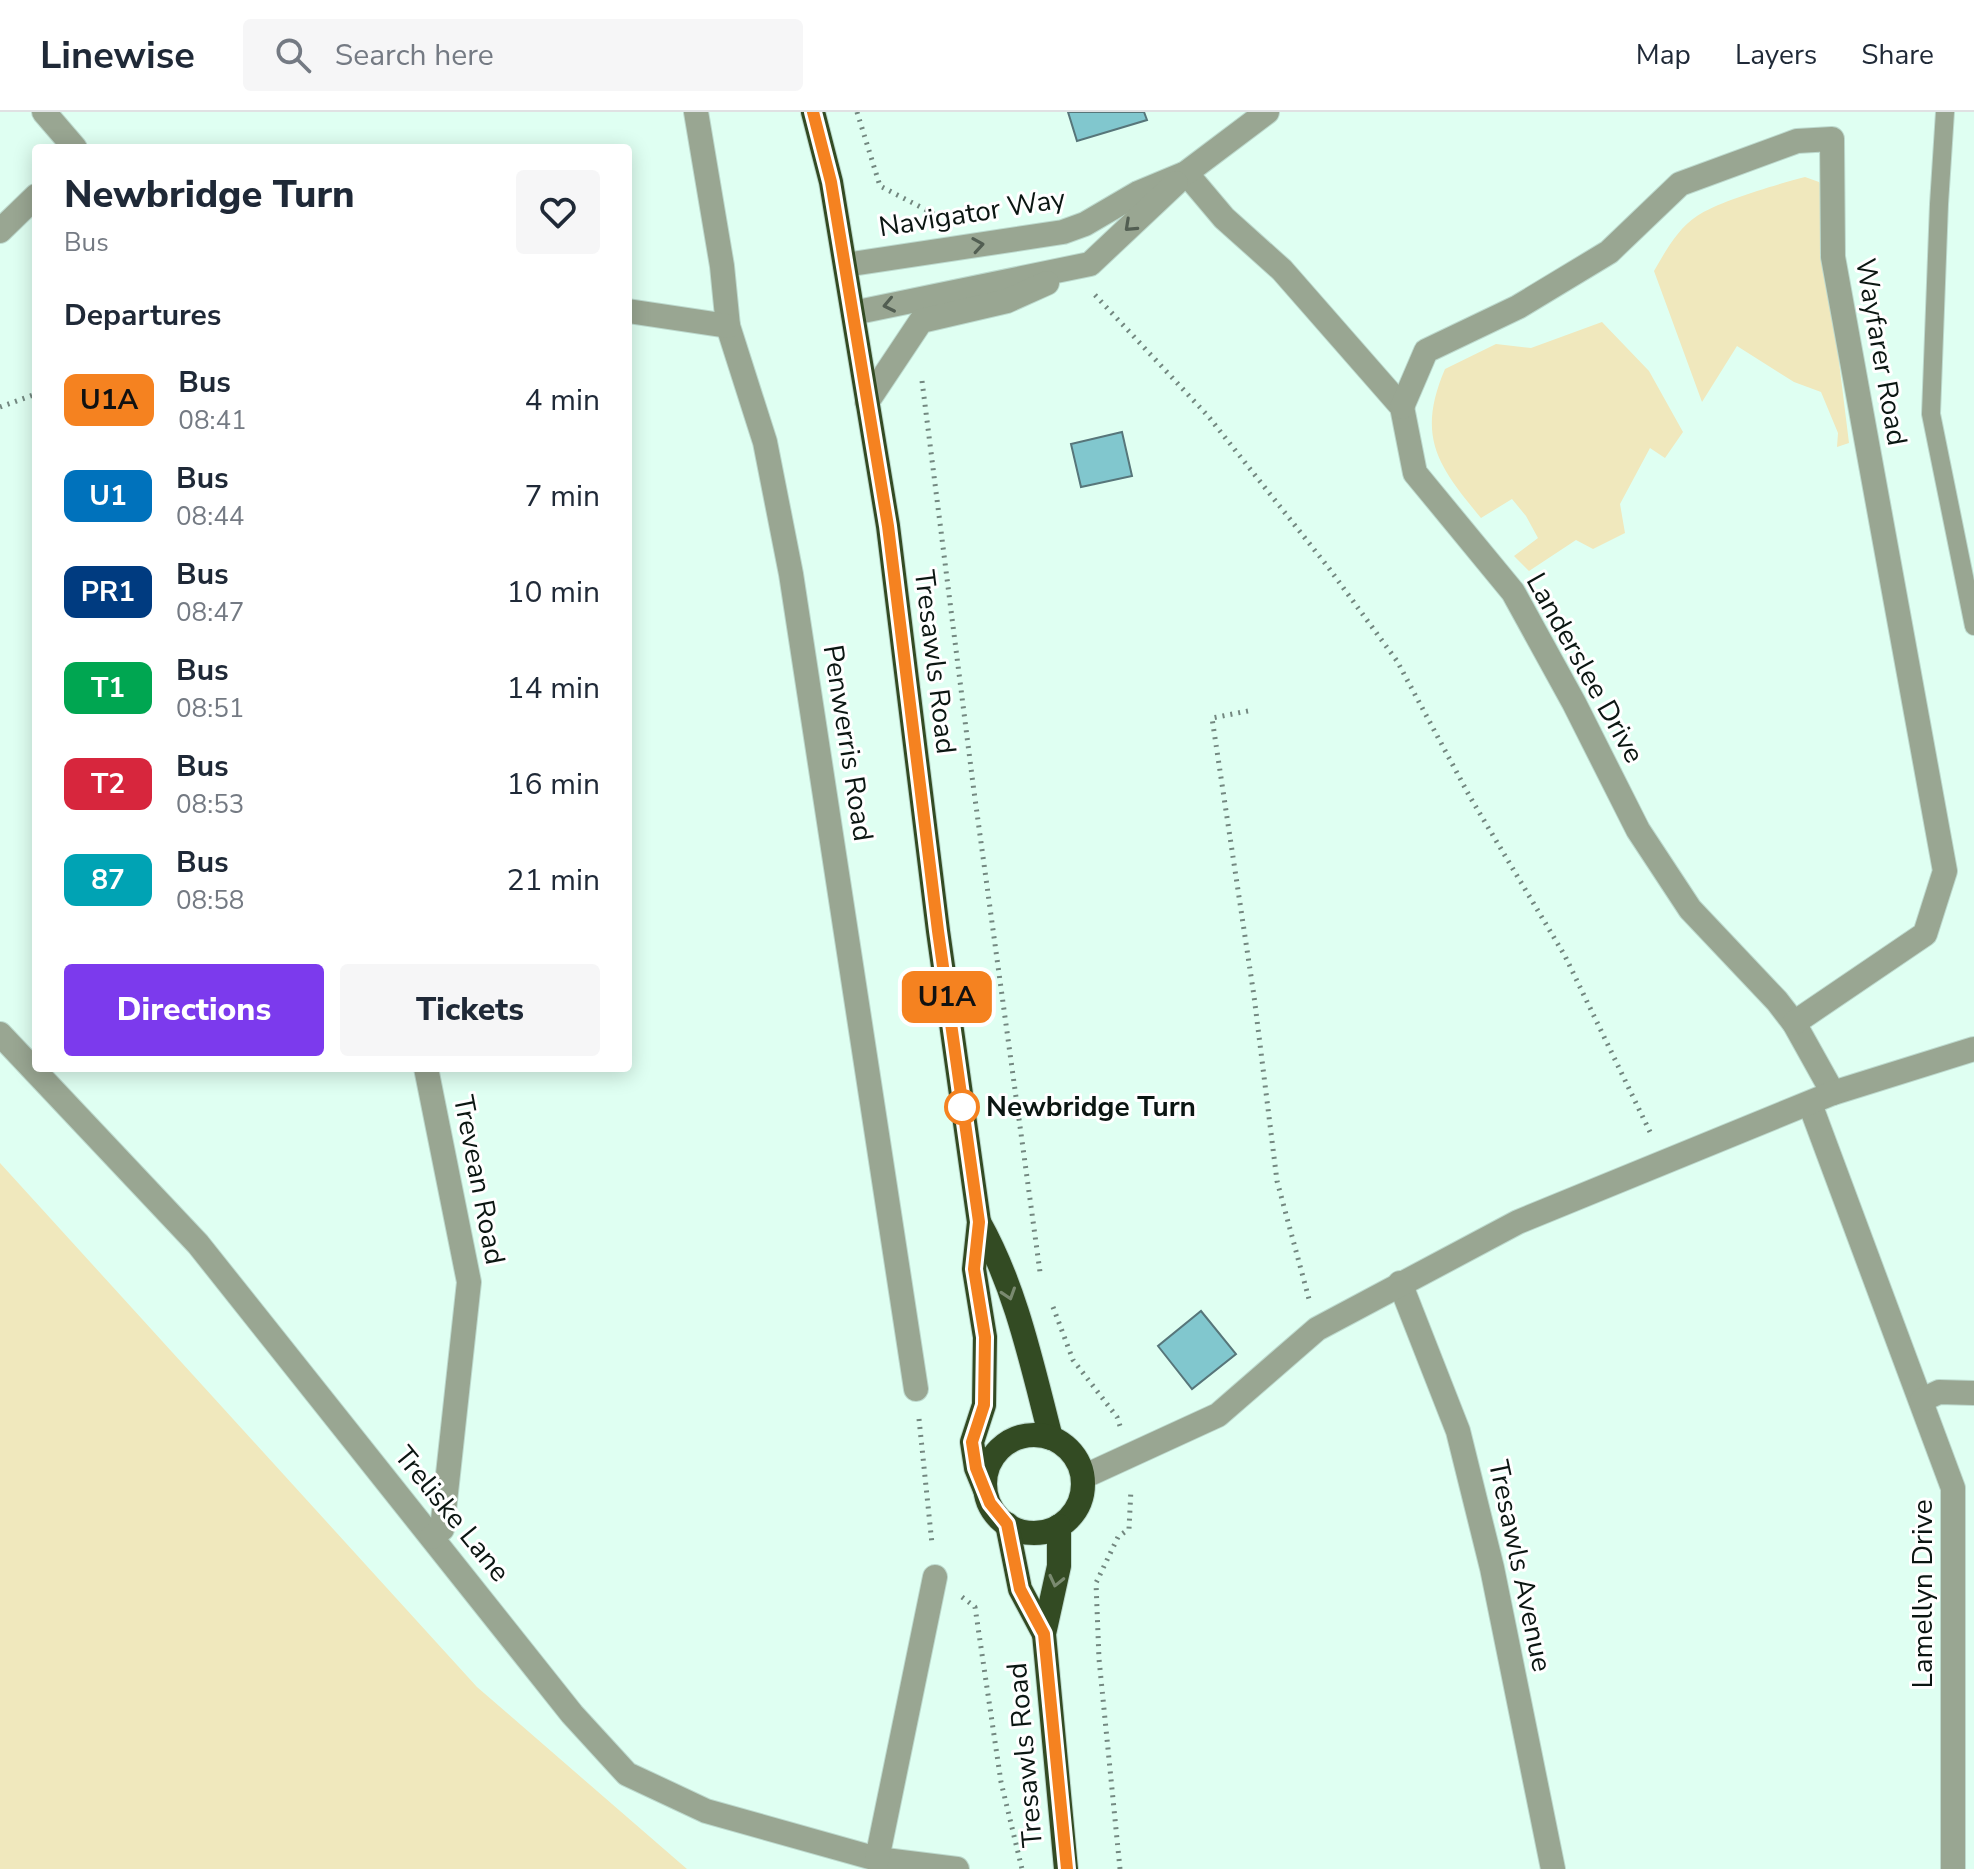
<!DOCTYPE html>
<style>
:root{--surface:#fff;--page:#f6f6f7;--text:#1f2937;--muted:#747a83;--line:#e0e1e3;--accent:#7c3aed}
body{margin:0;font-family:"Nunito Sans",sans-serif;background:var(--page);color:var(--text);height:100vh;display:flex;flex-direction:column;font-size:30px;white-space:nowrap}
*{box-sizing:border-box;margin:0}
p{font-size:26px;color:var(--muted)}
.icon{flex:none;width:44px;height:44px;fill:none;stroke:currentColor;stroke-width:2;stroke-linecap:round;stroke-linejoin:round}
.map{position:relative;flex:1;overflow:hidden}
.drawer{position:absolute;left:32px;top:32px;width:600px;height:928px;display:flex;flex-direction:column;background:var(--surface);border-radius:8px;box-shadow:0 4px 20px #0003}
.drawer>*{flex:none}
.badge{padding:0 16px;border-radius:12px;font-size:28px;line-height:52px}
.map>.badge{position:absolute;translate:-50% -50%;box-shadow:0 0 0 4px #fff}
h2{padding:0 32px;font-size:30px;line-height:72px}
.round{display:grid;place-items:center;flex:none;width:84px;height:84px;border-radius:8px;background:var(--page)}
.summary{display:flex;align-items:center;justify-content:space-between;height:136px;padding:0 32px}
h1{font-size:38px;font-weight:800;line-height:60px}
.primary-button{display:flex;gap:16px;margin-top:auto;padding:16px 32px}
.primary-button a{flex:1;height:92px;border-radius:8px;background:var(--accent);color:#fff;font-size:32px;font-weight:800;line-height:92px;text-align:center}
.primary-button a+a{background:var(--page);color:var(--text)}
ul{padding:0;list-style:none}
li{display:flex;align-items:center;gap:24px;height:96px;padding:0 32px}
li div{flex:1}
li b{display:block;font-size:30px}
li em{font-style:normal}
li .badge{min-width:88px;font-weight:700;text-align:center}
header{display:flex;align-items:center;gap:48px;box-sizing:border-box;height:112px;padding:0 40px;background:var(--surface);border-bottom:2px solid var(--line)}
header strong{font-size:38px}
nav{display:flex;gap:44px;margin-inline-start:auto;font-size:28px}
.search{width:560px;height:72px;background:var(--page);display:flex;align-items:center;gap:20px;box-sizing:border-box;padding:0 28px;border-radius:8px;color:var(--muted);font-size:30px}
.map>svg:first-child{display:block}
</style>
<header>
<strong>Linewise</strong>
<div class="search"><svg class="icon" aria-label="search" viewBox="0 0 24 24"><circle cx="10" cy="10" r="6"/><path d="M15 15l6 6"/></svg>Search here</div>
<nav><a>Map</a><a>Layers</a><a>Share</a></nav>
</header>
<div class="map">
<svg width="1974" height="1757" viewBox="0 0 1974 1757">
<rect width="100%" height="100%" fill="#dffff2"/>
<g fill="#f0e8bd">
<path d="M1805 65 1819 70 1825 81 1827 153 1849 331 1837 335 1838 321 1821 280 1794 270 1737 234 1702 290 1654 159C1665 140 1678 116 1697 104 1719 89 1778 72 1805 65Z"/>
<path d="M1602 210 1649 259 1683 320 1665 346 1650 336 1620 392 1625 421 1593 437 1576 428 1529 459 1514 444 1538 426 1526 404 1512 387 1481 406C1438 354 1416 325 1445 257L1496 232 1531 236Z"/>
<path d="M0 1051 477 1575 687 1757H0Z"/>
</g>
<g fill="#81c7ce" stroke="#57767a" stroke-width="2">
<path d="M1068 0H1144L1147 8 1077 29Z"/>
<path d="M1122 320 1132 364 1081 375 1071 332Z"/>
<path d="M1201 1199 1236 1242 1192 1277 1158 1234Z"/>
</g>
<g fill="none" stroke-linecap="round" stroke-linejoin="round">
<defs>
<path id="lane" d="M1945 0 1939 92 1931 302 1974 514"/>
<g id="street">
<path d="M44 0 75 36"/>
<path d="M696 0 722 154 728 214 765 330 791 462 916 1277"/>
<path d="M1186 61 1224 106 1282 158 1402 295 1415 361 1513 480 1574 591 1638 718 1690 797 1777 889 1794 911 1833 981"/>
<path d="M0 119 36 84"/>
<path d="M845 153 1063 120 1085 112 1138 81 1186 61 1267 0"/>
<path d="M628 199 728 214"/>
<path d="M853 201 1090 152 1176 71"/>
<path d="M867 290 921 209 1007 189 1047 171"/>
<path d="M1402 295 1426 239 1518 195 1609 140 1680 72 1797 29 1832 27 1833 145 1945 759 1925 822 1794 911"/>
<path d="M0 922 198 1132 572 1602 627 1662 706 1699 877 1747 957 1757"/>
<path d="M426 956 469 1170 442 1417 432 1425"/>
<path d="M1810 992 1953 1376V1757"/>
<path d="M1400 1171 1458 1319 1492 1456 1553 1757"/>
<path d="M1922 1288 1939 1280 1974 1281"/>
<path d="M1083 1365 1218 1303 1317 1217 1518 1110 1833 981 1974 937"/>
<path d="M877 1747 935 1465"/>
</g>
<g id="highway">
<path d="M813 0 831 70 888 414 938 819 979 1110 974 1157 985 1225 984 1293 972 1330 976 1356 985 1378"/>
<path d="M979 1110C1016 1176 1032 1253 1051 1326"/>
<circle cx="1034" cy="1372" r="49"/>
<path d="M1007 1412 1020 1477 1044 1522"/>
<path d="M1059 1414V1454L1044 1522 1066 1757"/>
</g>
</defs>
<use href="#lane" stroke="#bddace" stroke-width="20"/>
<use href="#street" stroke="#bddace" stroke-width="26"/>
<use href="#highway" stroke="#bddace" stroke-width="26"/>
<g stroke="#738880" stroke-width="5" stroke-dasharray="2 6" stroke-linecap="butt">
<path d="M857 0 880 74 938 104"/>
<path d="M1095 183 1208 304 1328 455 1397 549 1470 685 1565 844 1650 1020"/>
<path d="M922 269 973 672 1040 1160"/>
<path d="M0 295 36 282"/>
<path d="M1248 599 1212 606 1254 884 1277 1069 1309 1187"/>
<path d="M1053 1195 1073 1248 1117 1305 1120 1314"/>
<path d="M919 1307 932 1432"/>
<path d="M962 1485 975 1495 1001 1670 1022 1757"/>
<path d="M1120 1757 1099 1547 1096 1471 1118 1425 1129 1417 1131 1377"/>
</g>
<use href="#lane" stroke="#99a692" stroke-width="18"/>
<use href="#street" stroke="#99a692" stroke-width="24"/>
<use href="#highway" stroke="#334b23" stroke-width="24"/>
</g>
<defs><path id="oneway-chevron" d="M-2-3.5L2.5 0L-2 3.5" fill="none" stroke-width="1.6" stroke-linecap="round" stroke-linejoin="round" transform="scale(2)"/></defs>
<g stroke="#525e52">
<use href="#oneway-chevron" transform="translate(1130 114) rotate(137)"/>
<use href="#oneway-chevron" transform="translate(978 133) rotate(-9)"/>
<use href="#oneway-chevron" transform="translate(889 193) rotate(168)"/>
</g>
<g stroke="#7a8a70">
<use href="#oneway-chevron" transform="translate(1009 1182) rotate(72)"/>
<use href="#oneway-chevron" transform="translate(1056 1469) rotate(103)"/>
</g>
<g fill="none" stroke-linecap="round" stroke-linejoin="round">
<defs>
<path id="line" d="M813 0 831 70 888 414 938 819 979 1110 974 1157 985 1225 984 1293 972 1330 976 1356 990 1391 1007 1412 1020 1477 1044 1522 1067 1757"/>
</defs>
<use href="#line" stroke="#fff" stroke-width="18"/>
<use href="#line" stroke="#f58220" stroke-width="12"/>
</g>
<circle fill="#fff" stroke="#f58220" stroke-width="4" cx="962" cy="995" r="16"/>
<g text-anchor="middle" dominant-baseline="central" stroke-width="6" stroke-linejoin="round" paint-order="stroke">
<g font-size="28" fill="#0b1612" stroke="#fff">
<text transform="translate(972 101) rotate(-9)">Navigator Way</text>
<text transform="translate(1881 240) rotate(80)">Wayfarer Road</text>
<text transform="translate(935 550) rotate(83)">Tresawls Road</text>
<text transform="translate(1585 556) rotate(61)">Landerslee Drive</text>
<text transform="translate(848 631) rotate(81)">Penwerris Road</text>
<text transform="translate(479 1068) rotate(79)">Trevean Road</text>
<text transform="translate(452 1402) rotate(51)">Treliske Lane</text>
<text transform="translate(1520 1454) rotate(78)">Tresawls Avenue</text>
<text transform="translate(1923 1482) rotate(-90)">Lamellyn Drive</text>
<text transform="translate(1025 1643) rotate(-95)">Tresawls Road</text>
</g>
<g font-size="28" font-weight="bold" fill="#0b1612" stroke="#fff" text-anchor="start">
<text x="986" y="995">Newbridge Turn</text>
</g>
</g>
</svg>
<b class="badge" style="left:947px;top:885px;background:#f58220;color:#111">U1A</b>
<section class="drawer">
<div class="summary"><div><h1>Newbridge Turn</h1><p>Bus</p></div><a class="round"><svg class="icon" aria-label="heart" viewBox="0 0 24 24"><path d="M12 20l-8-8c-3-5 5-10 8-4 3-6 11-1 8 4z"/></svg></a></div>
<h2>Departures</h2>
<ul>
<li><span class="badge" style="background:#f58220;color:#111">U1A</span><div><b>Bus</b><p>08:41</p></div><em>4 min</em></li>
<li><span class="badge" style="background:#0072bc;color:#fff">U1</span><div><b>Bus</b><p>08:44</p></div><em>7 min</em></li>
<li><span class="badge" style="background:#003b80;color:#fff">PR1</span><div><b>Bus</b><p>08:47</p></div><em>10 min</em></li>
<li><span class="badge" style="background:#00a651;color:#fff">T1</span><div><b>Bus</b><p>08:51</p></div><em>14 min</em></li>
<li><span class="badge" style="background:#d7263d;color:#fff">T2</span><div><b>Bus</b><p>08:53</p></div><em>16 min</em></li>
<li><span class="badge" style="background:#00a3b4;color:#fff">87</span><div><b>Bus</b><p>08:58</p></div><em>21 min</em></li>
</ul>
<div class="primary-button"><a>Directions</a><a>Tickets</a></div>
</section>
</div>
